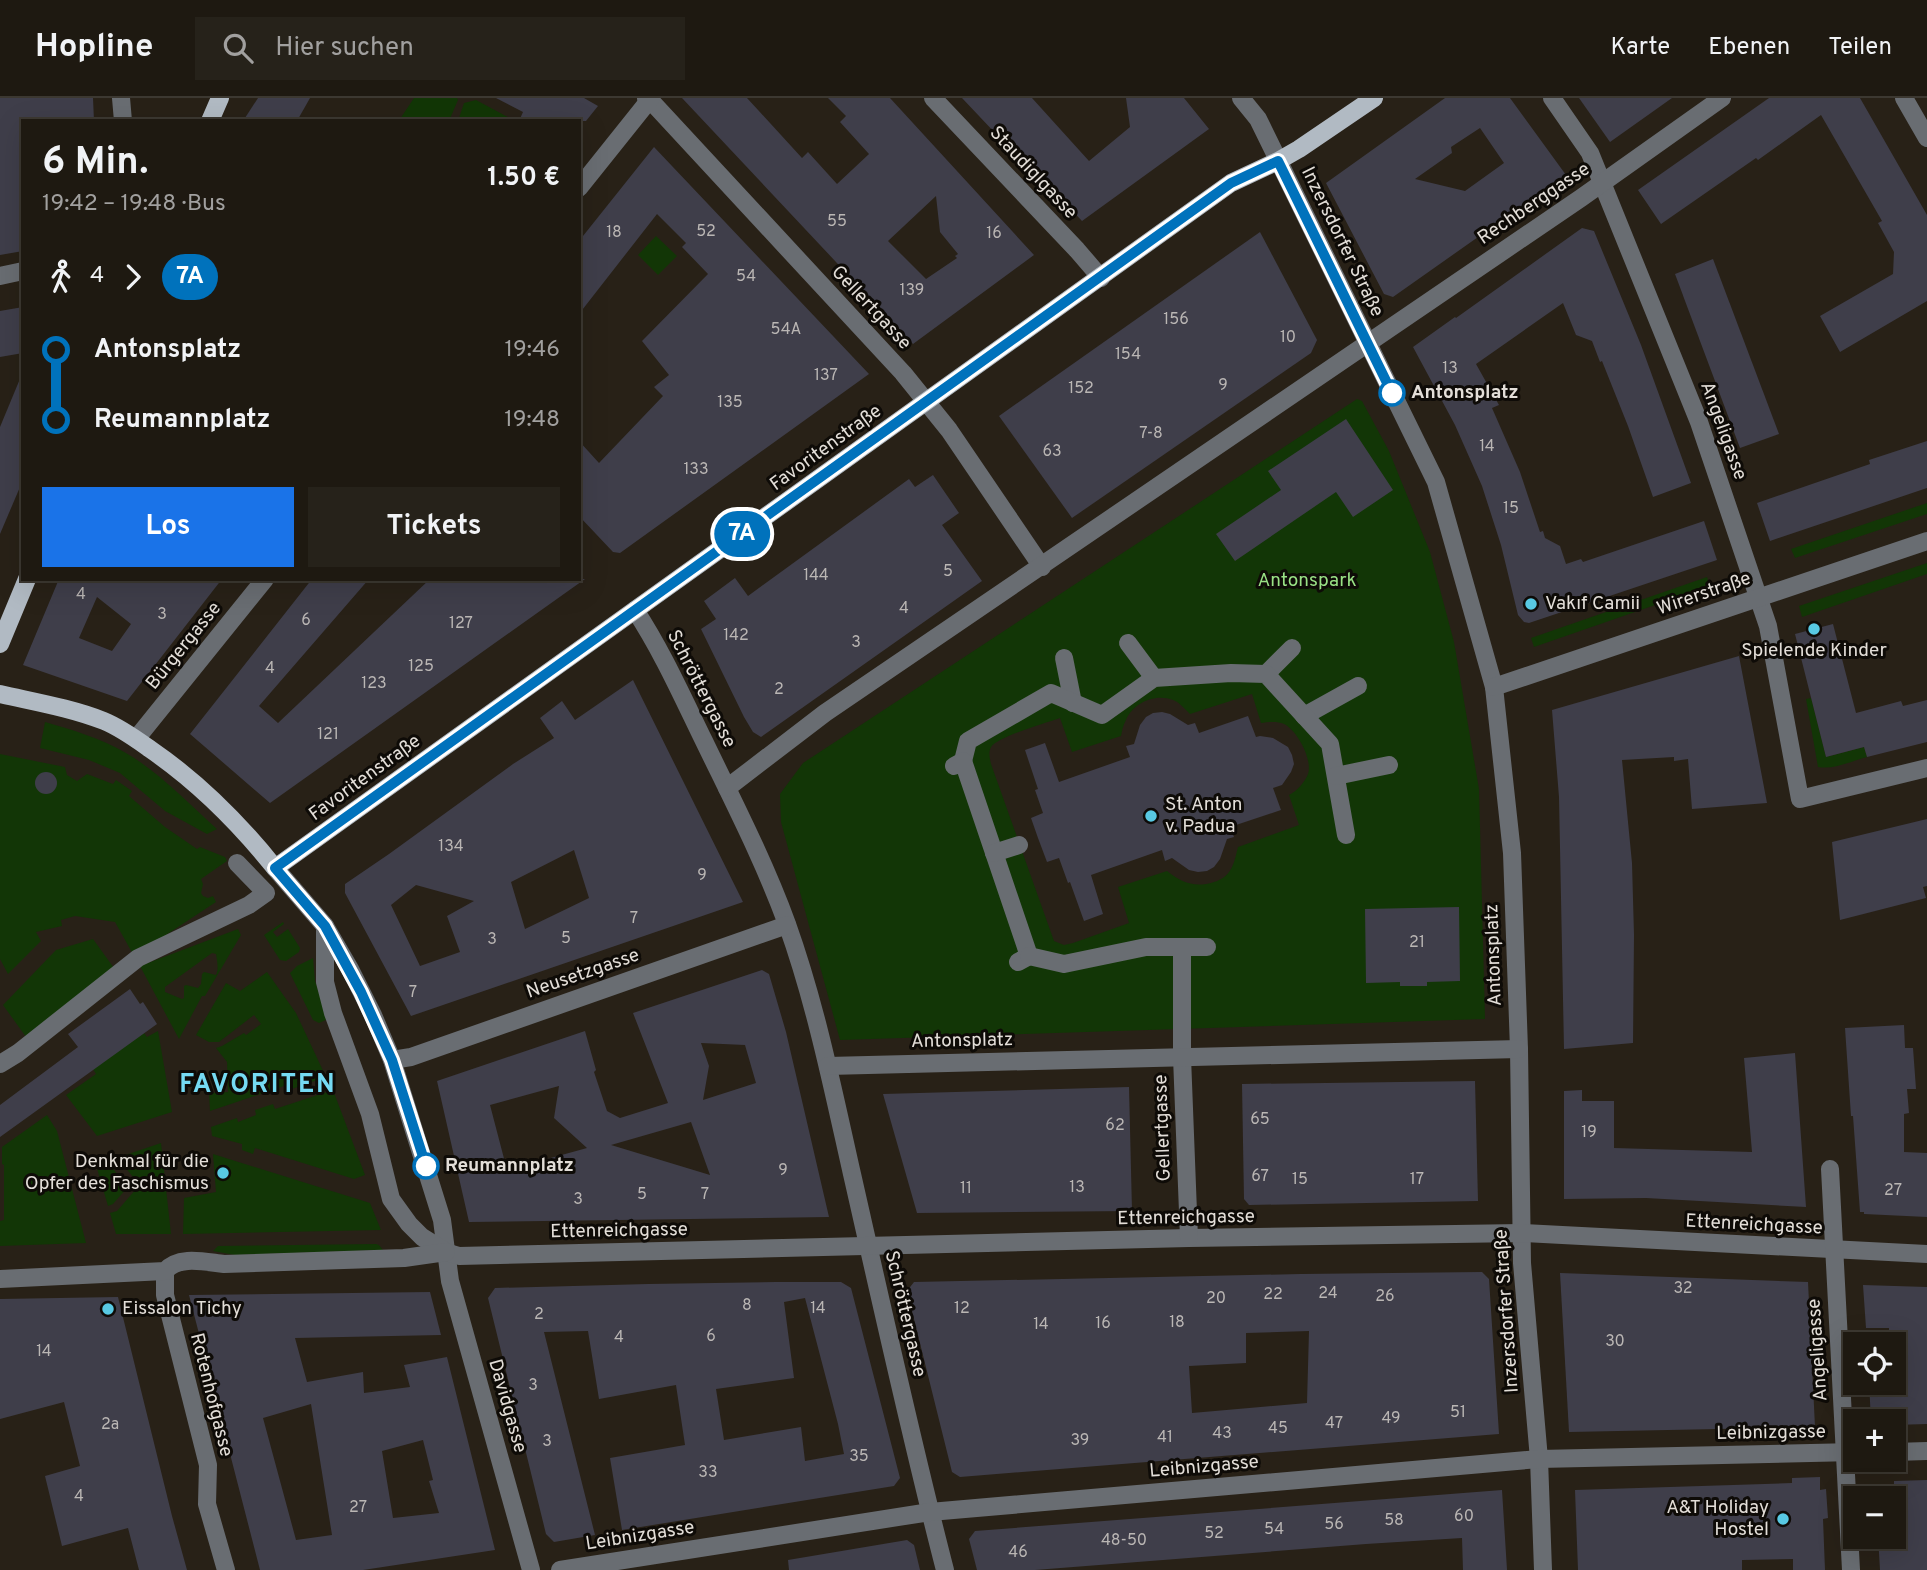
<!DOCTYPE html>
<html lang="de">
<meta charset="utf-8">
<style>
:root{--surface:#1e1911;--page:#26221a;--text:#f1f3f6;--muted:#a1a09f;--line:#3c3831;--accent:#1a73e8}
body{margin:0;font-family:Overpass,sans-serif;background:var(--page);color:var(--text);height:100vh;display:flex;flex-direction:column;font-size:26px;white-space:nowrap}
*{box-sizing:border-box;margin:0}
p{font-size:23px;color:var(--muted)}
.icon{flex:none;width:38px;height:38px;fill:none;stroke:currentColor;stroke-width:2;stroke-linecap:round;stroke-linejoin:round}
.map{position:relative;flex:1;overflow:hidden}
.drawer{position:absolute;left:21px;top:21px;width:560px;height:462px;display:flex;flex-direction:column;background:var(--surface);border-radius:0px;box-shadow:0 7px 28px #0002,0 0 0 2px var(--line)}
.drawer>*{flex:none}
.badge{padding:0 14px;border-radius:23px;font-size:24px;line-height:46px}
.fabs{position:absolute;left:1843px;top:1234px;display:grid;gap:14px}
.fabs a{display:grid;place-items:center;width:63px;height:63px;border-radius:0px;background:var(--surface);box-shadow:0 7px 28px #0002,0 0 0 2px var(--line);font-size:35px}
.map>.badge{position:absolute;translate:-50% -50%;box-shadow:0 0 0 4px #fff}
.legs{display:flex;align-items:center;gap:10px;height:77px;padding:0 21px;font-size:23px}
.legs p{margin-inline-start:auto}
.head{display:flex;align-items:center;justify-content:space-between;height:119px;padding:0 21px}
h1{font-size:38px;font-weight:700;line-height:52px}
.button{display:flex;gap:14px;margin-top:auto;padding:14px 21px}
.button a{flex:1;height:80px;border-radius:0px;background:var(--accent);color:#fff;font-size:28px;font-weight:700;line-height:80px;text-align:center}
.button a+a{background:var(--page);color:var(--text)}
ul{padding:0 21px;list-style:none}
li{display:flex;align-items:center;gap:24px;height:70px;font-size:26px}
li i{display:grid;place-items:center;width:10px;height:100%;margin:0 9px;background:currentColor}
li i::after{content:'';width:18px;height:18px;margin:-9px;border:5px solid;border-radius:50%;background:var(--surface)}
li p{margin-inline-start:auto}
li:first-child i{background:linear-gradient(#0000 50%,currentColor 0)}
li:last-child i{background:linear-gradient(currentColor 50%,#0000 0)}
header{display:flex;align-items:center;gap:42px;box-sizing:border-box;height:98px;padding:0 35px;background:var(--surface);border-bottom:2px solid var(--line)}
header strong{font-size:33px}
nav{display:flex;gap:38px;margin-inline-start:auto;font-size:24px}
.search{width:490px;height:63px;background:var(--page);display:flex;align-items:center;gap:18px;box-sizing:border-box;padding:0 24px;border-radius:0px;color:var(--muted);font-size:26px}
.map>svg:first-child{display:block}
</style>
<header>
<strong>Hopline</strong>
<div class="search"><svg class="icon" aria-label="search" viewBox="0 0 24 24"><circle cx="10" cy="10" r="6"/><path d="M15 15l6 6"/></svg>Hier suchen</div>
<nav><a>Karte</a><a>Ebenen</a><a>Teilen</a></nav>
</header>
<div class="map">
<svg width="1927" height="1472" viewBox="0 0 1927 1472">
<rect width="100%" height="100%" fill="#282117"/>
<g fill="#123606" fill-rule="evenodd">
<path d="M414 0H457L458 2 449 23 400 21Z"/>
<path d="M476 2 515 23H458L464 5Z"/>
<path d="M656 138 677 158 658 177 638 157Z"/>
<path d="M1357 301 1362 303 1389 353 1430 454 1454 544 1479 691 1485 921 840 942 781 724 780 696 803 665ZM1252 596 1261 625C1268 624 1277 623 1284 626 1297 632 1313 662 1308 676 1305 684 1297 693 1289 697L1299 727 1238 749C1236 756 1235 764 1231 771 1227 778 1221 782 1214 784 1195 790 1182 785 1167 773L1118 789 1129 825 1073 845 1064 847 1054 843 991 666C990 661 988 655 991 649 997 639 1046 625 1060 620L1072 654 1121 638C1122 633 1123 627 1126 622 1133 605 1155 595 1173 602 1179 604 1185 611 1190 616Z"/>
<path d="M1927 405V416L1795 460 1791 451Z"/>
<path d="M1927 465V476L1802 519 1799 508Z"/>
<path d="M1707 479 1710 488 1534 549 1531 540Z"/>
<path d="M1811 600 1826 659 1864 649 1867 659C1852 663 1833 672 1818 669L1806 601Z"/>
<path d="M45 624C72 632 101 640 126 655 159 674 188 705 217 731L207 736 165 713 120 675 89 662 40 650Z"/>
<path d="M0 656 65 669 67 677 77 683 87 676 113 686 116 682 132 693 129 698 165 729 197 751 200 749 225 759 227 763 201 781 203 786 201 795 203 798 208 800 213 798 216 804 134 858 115 824 75 818 61 822 62 828 36 834 41 843 8 876 0 861Z"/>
<path d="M283 824 284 826 273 834 277 839 288 831 300 850 299 854 286 863 280 862 264 837Z"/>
<path d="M238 831 241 837 205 898H202L179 941 140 868ZM212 855 216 856C217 862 219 871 216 877L204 874 202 876 201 886 198 890 186 887 184 888V900L182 901 165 894V889Z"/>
<path d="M93 841 114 870 29 943 3 907 56 852Z"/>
<path d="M313 860 315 883 328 921 319 925 313 922 290 875 297 868Z"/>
<path d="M267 874 296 915 326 979 286 993 284 988 210 1013 209 995 228 994 227 964 216 950 222 948 244 935 246 937 261 926 254 917 219 944H209L196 937 226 885 240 893Z"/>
<path d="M158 933 172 1014 97 1038 66 997 96 976 93 971 144 935 147 939Z"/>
<path d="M333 992 365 1077 354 1081 255 1050 253 1056 242 1052V1046L212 1038 211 1029 237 1020 238 1024 256 1017 255 1012 273 1006 275 1011Z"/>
<path d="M47 1017 57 1033 86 1145 0 1148V1123L4 1122V1067L2 1066V1049Z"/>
<path d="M161 1045 171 1136H116L110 1115 117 1113 136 1091 130 1082 133 1079 120 1063 112 1069 127 1090 113 1106 108 1108 96 1067Z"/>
<path d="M213 1056 370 1105 381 1132 183 1136 184 1100 216 1094Z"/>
<path d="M376 1146 379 1147 383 1152 235 1157 213 1153 218 1148Z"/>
</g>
<g fill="#3f3e4a" fill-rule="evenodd">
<path d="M0 0H93L94 23H23V153L0 157Z"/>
<path d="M258 0H310L297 23H243Z"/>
<path d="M496 0H584L598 8 586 23H519L523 14Z"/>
<path d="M682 0H747L802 60 808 54 837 86 869 56 840 24 846 18 828 0H890L1034 157 913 246ZM936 98 940 134 958 156 955 158 957 160 926 181 888 143Z"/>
<path d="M962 0H1032L1089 63 1130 29 1126 0H1184L1209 31 1082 123 1033 71 1031 73Z"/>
<path d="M1445 0H1510L1566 77 1393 199 1384 196 1326 85ZM1480 30 1504 65 1465 93 1415 81 1452 55 1451 49Z"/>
<path d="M1579 0H1672L1610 44Z"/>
<path d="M1769 0H1860L1927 117V203L1840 254 1820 218 1893 176 1894 154 1878 125 1882 123 1821 17 1758 62 1756 60 1661 126 1638 92Z"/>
<path d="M654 49 869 276 620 455 613 454 579 418V343L599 365 663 298 654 289 669 277 642 243 708 176 682 149 686 145 657 116 579 216V143Z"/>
<path d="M1582 130 1594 133 1641 247 1691 385 1653 399 1628 328 1602 263 1600 264 1592 243 1576 237 1563 205 1476 266 1499 307 1492 310 1520 374 1540 434 1543 433 1545 440 1560 448 1566 466 1581 461 1583 464 1704 423 1717 462 1529 525 1524 524 1518 517 1501 447 1482 388 1455 327 1413 249 1455 219 1456 220Z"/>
<path d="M1260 134 1317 242 1311 255 1072 420 999 318Z"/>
<path d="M1713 161 1779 336 1740 350 1675 176Z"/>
<path d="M23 209V255L0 259V213Z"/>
<path d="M22 276 23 382 0 436V329Z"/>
<path d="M1346 321 1393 392 1353 419 1336 394 1235 463 1216 436 1281 392 1268 373Z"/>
<path d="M1927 343V390L1770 443 1757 405 1870 366 1869 362Z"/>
<path d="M933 377 959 415 942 427 982 483 761 639 753 634 744 619 701 531 716 521 704 503 735 480 748 498 909 381 915 389Z"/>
<path d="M59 481H222L127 603 23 567ZM97 499 131 526 112 553 79 540Z"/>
<path d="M312 481H369L259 608 278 625 430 481H585L270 705 190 636Z"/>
<path d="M1833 526 1856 615 1901 603 1903 608 1927 602V644L1867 659 1864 649 1826 659 1795 536Z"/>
<path d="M1739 558 1767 705 1692 711 1688 661 1674 663V659L1622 662 1632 765 1634 837 1633 945 1564 951 1559 699 1552 612Z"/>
<path d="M633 582 743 804 411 918 345 795V786L389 756 513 666 554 640 540 620 562 603 575 622ZM574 752 589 800 525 831 511 784ZM416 787 474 803 447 818 460 854 420 868 391 807Z"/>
<path d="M1162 614 1170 616 1188 627 1195 625 1199 635 1248 618 1256 639 1260 638 1273 640 1288 649 1292 657 1294 666 1291 674 1282 687 1273 690 1281 712 1230 729 1234 739 1227 741 1220 761 1214 769 1207 773 1198 774 1189 772 1172 760 1165 763 1162 752 1091 777 1103 816 1084 823 1070 784 1068 785 1059 760 1047 764 1038 740 1031 720 1043 715 1035 692 1038 691 1025 652 1045 645 1059 684 1130 659 1126 648 1134 646 1140 627 1146 619 1153 615Z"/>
<circle cx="46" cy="685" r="11"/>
<path d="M1927 721V788L1923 789 1926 800 1840 822 1832 744Z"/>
<path d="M1459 809 1460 883 1427 884V888H1400V884L1366 885 1365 811Z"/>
<path d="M762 872 769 876 786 934 829 1119 469 1124 437 983 585 933 596 972 594 974 607 1013 620 1020 668 1005 633 915ZM701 945 745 947 756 985 703 1002 709 968ZM559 988 554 1020 587 1050 507 1072 490 1007ZM691 1024 710 1077 611 1047Z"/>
<path d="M130 891 140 906 143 904 157 926 0 1039V1007L78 949 68 936Z"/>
<path d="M1904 927 1905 950H1913L1916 991H1907L1909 1015 1904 1016V1054L1927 1055V1119L1864 1116V1114H1860L1853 1018H1851L1845 930Z"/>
<path d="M1795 955 1806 1109 1646 1100 1564 1101V993L1582 992V1003H1614V1050L1752 1054 1744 960Z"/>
<path d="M1475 983 1478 1103 1249 1107 1244 1101 1242 986Z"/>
<path d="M1129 989 1132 1113 917 1115 883 996Z"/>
<path d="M1482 1174 1489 1181 1499 1336 960 1379 952 1374 907 1193 914 1184 1301 1176ZM1309 1233 1307 1305 1192 1315 1189 1268 1246 1265V1235Z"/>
<path d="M1560 1175 1808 1184 1815 1329 1569 1334Z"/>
<path d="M776 1184H841L851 1190 900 1380 894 1388 622 1432 610 1360 685 1347 676 1287 599 1301 588 1233 544 1234 595 1437 554 1444 546 1436 488 1200 495 1190 648 1186ZM805 1200 838 1326 844 1356 805 1363 801 1329 724 1342 716 1291 794 1280 784 1204Z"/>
<path d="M1863 1187 1927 1189V1326L1894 1327V1323H1871L1869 1284H1894V1246H1889V1230H1866Z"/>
<path d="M430 1194 441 1237 295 1240 307 1284 363 1274 364 1295 410 1289 404 1267 447 1259 495 1452 363 1472H260L189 1197ZM311 1306 332 1437 296 1442 263 1320ZM423 1342 433 1382 429 1383 439 1415 393 1420 382 1353Z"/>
<path d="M118 1199 172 1418 187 1472H139L128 1430 62 1448 45 1378 80 1368 64 1304 0 1321V1201Z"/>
<path d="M1820 1379V1392L1826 1391 1828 1420 1823 1421 1825 1472H1793V1461L1742 1462V1472H1578L1575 1392 1792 1385V1380Z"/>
<path d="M1927 1382V1472H1880L1878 1438H1894V1383Z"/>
<path d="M1502 1392 1507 1472H1463L1462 1440 1366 1446 1035 1472H977L969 1441 975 1433Z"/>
<path d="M907 1442 914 1447 920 1472H789L788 1462Z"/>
</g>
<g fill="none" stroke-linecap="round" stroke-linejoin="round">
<g stroke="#696d72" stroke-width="18">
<path d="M121 0 123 23"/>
<path d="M646 0 650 2 903 275 949 332 1042 469"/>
<path d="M933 0 1077 152 1101 180"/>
<path d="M1241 0 1258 21 1436 384 1494 589 1512 755 1519 951 1522 1165 1539 1361 1543 1472"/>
<path d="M1552 0 1590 55 1699 324 1768 528 1800 701 1927 670"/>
<path d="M1904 0 1927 40"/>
<path d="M579 90 651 0"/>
<path d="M0 178 23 173"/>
<path d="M635 512C662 553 682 598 704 643 733 703 764 763 787 826 816 907 833 992 852 1076 882 1208 911 1341 945 1472"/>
<path d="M1128 545 1154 580"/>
<path d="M1064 560 1073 605"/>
<path d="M1266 576 1292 550"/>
<path d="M1494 589 1927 443"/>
<path d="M1304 618 1358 588"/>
<path d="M136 641 265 481"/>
<path d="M963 663 968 643 1051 595 1102 617 1154 580 1231 575 1266 576 1330 646 1346 737"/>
<path d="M954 668 963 663 1029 858 1018 864"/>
<path d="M1336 678 1389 667"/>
<path d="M727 690 825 615 1581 100 1722 0"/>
<path d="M994 755 1019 747"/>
<path d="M275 770 325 828 350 871 373 917 392 962 442 1122 450 1183 531 1472"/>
<path d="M325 828V884L333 915 370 1016 391 1101 409 1126 422 1139 446 1154 459 1158 1189 1140 1522 1135 1927 1156"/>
<path d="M1182 849V959L1189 1140"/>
<path d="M1029 858 1064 866 1146 849H1207"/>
<path d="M392 962 411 959 787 827"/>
<path d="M0 966 18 955 138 860 249 807 266 795 237 765"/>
<path d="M828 968 1519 951"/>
<path d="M1830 1071C1836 1205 1845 1338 1851 1472"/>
<path d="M165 1173V1197L208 1367 207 1406 226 1472"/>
<path d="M0 1181 165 1173C179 1157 205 1164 224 1166L404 1160 446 1154"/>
<path d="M1894 1354 1927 1353"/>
<path d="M560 1472 930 1414 1539 1361 1855 1354"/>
</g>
<g stroke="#b1bac3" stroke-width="18">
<path d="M210 23 220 0"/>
<path d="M0 546 27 481"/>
<path d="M0 596C35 604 71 610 104 623 121 630 136 641 150 651 198 684 239 725 275 770L1231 85 1278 63 1299 51 1374 0"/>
</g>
</g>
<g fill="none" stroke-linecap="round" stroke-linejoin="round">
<defs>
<path id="line-1" d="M426 1068 392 962 361 894 325 828 275 770 1231 85 1278 63 1392 295"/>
</defs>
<use href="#line-1" stroke="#fff" stroke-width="16"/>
<use href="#line-1" stroke="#0072bc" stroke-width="10"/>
</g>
<g fill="#fff" stroke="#0072bc" stroke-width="3.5">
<circle cx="1392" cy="295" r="12"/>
<circle cx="426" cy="1068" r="12"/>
</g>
<g fill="#58c9e3" stroke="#0e0b07" stroke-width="2.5">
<circle cx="1531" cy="506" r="7"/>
<circle cx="1814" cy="531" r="7"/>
<circle cx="1151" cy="718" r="7"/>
<circle cx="223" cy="1075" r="7"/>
<circle cx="108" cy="1211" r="7"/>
<circle cx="1783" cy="1421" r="7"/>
</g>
<g text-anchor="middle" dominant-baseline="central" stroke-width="6" stroke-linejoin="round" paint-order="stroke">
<g font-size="16" fill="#bab6b4">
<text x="837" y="124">55</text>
<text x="706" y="134">52</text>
<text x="614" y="135">18</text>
<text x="994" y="136">16</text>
<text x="746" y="179">54</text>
<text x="912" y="193">139</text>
<text x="1176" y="222">156</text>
<text x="786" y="232">54A</text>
<text x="1288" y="240">10</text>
<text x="1128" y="257">154</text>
<text x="1450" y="271">13</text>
<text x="826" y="278">137</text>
<text x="1223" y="288">9</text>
<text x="1081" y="291">152</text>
<text x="730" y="305">135</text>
<text x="1151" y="336">7-8</text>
<text x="1487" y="349">14</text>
<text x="1052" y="354">63</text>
<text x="696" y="372">133</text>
<text x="1511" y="411">15</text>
<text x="948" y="474">5</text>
<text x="816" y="478">144</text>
<text x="81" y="497">4</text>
<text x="904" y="511">4</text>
<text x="162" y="517">3</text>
<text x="306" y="523">6</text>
<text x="461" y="526">127</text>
<text x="736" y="538">142</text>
<text x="856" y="545">3</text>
<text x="421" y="569">125</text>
<text x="270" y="571">4</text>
<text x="374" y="586">123</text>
<text x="779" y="592">2</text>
<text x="328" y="637">121</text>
<text x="451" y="749">134</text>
<text x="702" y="778">9</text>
<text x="634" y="821">7</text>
<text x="566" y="841">5</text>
<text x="492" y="842">3</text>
<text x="1417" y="845">21</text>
<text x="413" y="895">7</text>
<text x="1260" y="1022">65</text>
<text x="1115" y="1028">62</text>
<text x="1589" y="1035">19</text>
<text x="783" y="1073">9</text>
<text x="1260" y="1079">67</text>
<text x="1300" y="1082">15</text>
<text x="1417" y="1082">17</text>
<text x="1077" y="1090">13</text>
<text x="966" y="1091">11</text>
<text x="1893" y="1093">27</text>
<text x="642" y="1097">5</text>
<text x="705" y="1097">7</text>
<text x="578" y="1102">3</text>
<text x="1683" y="1191">32</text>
<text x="1328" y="1196">24</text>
<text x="1273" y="1197">22</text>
<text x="1385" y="1199">26</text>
<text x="1216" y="1201">20</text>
<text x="747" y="1208">8</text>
<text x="818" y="1211">14</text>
<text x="962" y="1211">12</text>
<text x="539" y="1217">2</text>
<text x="1177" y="1225">18</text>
<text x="1103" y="1226">16</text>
<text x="1041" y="1227">14</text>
<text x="711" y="1239">6</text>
<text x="619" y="1240">4</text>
<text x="1615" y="1244">30</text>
<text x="44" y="1254">14</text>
<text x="533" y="1288">3</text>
<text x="1458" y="1315">51</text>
<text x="1391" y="1321">49</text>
<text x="1334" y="1326">47</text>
<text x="110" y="1327">2a</text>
<text x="1278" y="1331">45</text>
<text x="1222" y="1336">43</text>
<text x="1165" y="1340">41</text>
<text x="1080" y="1343">39</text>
<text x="547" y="1344">3</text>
<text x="859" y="1359">35</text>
<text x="708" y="1375">33</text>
<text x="79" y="1399">4</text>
<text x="358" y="1410">27</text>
<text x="1464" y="1419">60</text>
<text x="1394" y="1423">58</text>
<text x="1334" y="1427">56</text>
<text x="1274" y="1432">54</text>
<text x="1214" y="1436">52</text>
<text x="1124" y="1443">48-50</text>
<text x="1018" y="1455">46</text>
</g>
<g font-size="19" fill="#e3ded8" stroke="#0e0b07">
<text transform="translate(1033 75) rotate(47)">Staudiglgasse</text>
<text transform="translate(1534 106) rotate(-34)">Rechberggasse</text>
<text transform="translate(1342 144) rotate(64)">Inzersdorfer Straße</text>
<text transform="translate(871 210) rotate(47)">Gellertgasse</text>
<text transform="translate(1723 333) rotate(70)">Angeligasse</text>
<text transform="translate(826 350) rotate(-36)">Favoritenstraße</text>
<text transform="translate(1704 496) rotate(-19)">Wirerstraße</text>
<text transform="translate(184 548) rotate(-51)">Bürgergasse</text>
<text transform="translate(701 591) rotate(63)">Schröttergasse</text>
<text transform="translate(365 680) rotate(-36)">Favoritenstraße</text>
<text transform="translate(1494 857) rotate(-92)">Antonsplatz</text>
<text transform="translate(583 876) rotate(-19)">Neusetzgasse</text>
<text transform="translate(962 943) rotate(-1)">Antonsplatz</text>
<text transform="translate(1163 1030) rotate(-92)">Gellertgasse</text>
<text transform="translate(1186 1120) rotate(-1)">Ettenreichgasse</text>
<text transform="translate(1754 1127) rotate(3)">Ettenreichgasse</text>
<text transform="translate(619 1133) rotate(-1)">Ettenreichgasse</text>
<text transform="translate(1507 1213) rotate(-94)">Inzersdorfer Straße</text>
<text transform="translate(905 1216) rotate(77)">Schröttergasse</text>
<text transform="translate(1818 1252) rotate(-94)">Angeligasse</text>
<text transform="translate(211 1297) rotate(76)">Rotenhofgasse</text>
<text transform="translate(507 1308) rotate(74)">Davidgasse</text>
<text transform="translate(1771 1335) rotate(-1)">Leibnizgasse</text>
<text transform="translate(1204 1369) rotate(-5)">Leibnizgasse</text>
<text transform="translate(640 1438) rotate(-9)">Leibnizgasse</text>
</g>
<g font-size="19" font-weight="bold" fill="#e3ded8" stroke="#0e0b07" text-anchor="start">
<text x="1411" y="295">Antonsplatz</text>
<text x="445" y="1068">Reumannplatz</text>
</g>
<g font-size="19" fill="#99e185" stroke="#0e0b07">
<text x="1307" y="483">Antonspark</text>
</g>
<g font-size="19" fill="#e3ded8" stroke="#0e0b07" text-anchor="start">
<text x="1545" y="506">Vakıf Camii</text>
<text x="1814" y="553" text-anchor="middle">Spielende Kinder</text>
<text x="1165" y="707">St. Anton<tspan x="1165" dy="22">v. Padua</tspan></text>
<text x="209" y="1064" text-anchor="end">Denkmal für die<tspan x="209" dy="22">Opfer des Faschismus</tspan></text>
<text x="122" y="1211">Eissalon Tichy</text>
<text x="1769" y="1410" text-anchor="end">A&amp;T Holiday<tspan x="1769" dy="22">Hostel</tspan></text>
</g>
<g font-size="26" font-weight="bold" letter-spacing="2" fill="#75daf3" stroke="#0e0b07">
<text x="258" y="987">FAVORITEN</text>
</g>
</g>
</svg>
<div class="fabs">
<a><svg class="icon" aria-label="locate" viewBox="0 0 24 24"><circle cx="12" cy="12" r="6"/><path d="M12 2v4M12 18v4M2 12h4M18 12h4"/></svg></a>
<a>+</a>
<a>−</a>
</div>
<b class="badge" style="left:742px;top:436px;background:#0072bc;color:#fff">7A</b>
<section class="drawer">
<div class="head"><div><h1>6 Min.</h1><p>19:42 – 19:48 · Bus</p></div><b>1.50 €</b></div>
<div class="legs"><svg class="icon" aria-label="walk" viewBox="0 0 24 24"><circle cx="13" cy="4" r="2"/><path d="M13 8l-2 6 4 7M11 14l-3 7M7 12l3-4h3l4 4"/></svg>4<svg class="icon" aria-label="forward" viewBox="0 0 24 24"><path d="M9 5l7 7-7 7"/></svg><b class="badge" style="background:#0072bc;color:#fff">7A</b></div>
<ul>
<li><i style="color:#0072bc"></i><b>Antonsplatz</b><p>19:46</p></li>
<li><i style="color:#0072bc"></i><b>Reumannplatz</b><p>19:48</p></li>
</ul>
<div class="button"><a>Los</a><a>Tickets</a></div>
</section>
</div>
